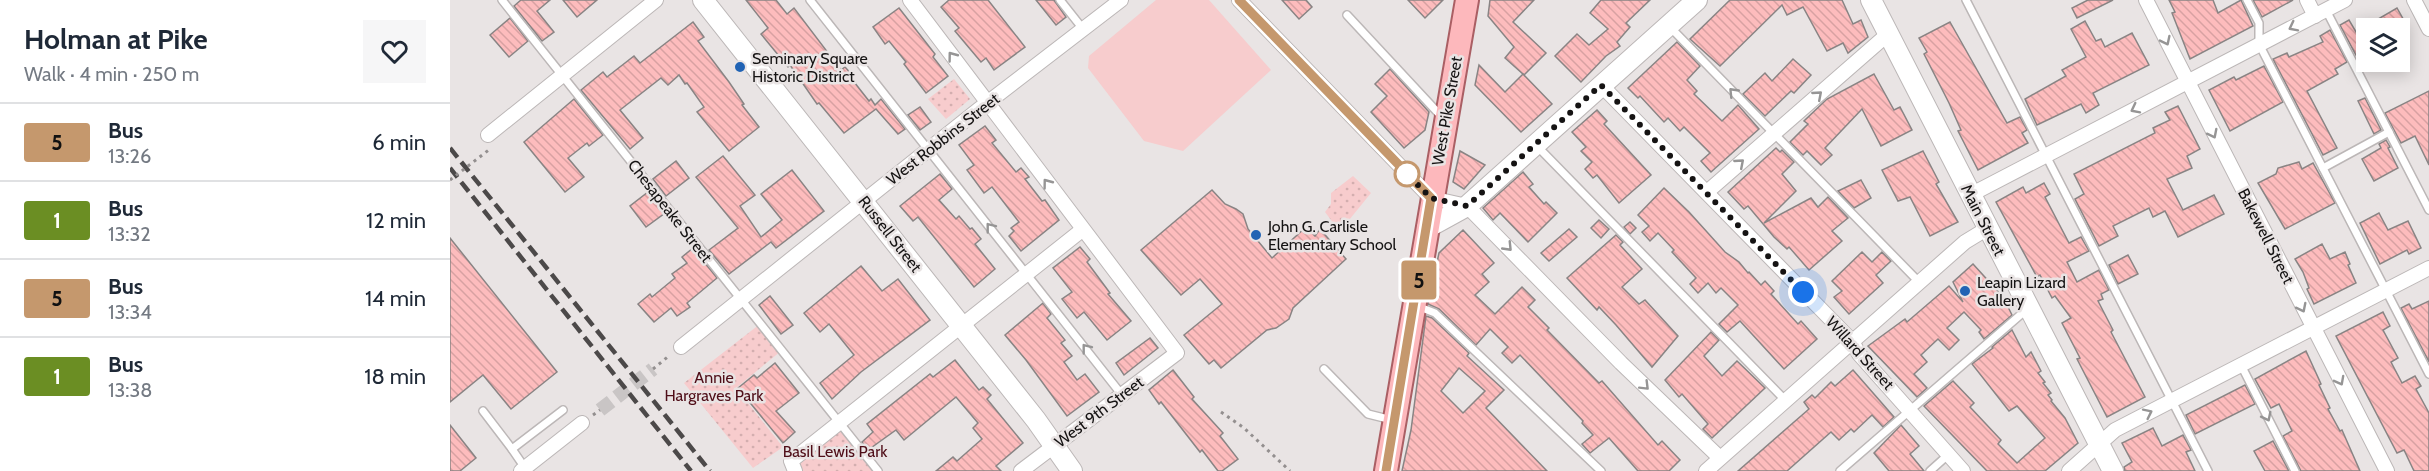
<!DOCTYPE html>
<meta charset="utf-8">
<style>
:root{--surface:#fff;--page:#f6f6f7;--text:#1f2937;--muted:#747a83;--line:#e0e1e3}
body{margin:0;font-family:Cabin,sans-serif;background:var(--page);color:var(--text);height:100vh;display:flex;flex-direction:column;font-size:22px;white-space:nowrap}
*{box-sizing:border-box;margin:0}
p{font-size:20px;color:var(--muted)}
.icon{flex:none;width:33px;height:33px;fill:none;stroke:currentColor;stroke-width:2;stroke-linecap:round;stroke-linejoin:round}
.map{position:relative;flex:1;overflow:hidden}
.sheet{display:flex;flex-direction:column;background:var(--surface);width:450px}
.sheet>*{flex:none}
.badge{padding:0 12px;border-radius:4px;font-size:21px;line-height:39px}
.tools{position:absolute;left:1906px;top:18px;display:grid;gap:12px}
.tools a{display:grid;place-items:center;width:54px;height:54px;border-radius:0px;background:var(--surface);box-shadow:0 3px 15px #0003;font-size:30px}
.you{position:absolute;width:30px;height:30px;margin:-15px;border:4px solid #fff;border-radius:50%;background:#1a73e8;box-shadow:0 0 0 9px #1a73e833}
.map>.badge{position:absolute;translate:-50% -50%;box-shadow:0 0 0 3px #fff}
.round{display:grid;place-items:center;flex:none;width:63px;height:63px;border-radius:0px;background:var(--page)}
.summary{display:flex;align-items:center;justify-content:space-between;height:102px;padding:0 24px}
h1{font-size:28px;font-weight:800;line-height:45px}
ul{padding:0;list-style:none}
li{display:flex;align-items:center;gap:18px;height:78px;padding:0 24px;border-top:2px solid var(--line)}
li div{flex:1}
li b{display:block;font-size:22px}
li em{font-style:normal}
li .badge{min-width:66px;font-weight:700;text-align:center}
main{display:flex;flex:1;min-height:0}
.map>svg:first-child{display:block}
</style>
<main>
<section class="sheet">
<div class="summary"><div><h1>Holman at Pike</h1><p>Walk · 4 min · 250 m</p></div><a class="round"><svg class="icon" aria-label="heart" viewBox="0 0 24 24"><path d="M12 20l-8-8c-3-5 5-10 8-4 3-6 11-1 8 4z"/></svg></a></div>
<ul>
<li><span class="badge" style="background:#c5986d;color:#111">5</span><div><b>Bus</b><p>13:26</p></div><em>6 min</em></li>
<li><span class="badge" style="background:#6b8e23;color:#fff">1</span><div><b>Bus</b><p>13:32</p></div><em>12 min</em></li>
<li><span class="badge" style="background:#c5986d;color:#111">5</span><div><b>Bus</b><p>13:34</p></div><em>14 min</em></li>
<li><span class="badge" style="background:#6b8e23;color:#fff">1</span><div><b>Bus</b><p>13:38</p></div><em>18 min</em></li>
</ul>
</section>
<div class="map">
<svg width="1979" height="471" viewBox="0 0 1979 471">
<defs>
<pattern id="grass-dots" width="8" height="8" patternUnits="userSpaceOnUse" patternTransform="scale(1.5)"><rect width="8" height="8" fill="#f7cccd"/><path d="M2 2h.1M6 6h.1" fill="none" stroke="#d3aeaf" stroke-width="1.8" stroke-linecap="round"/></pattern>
<pattern id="building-back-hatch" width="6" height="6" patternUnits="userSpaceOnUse" patternTransform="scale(1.5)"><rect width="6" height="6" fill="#fdbcbd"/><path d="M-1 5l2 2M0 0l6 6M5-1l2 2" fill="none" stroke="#d8a1a2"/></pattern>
</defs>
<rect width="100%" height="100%" fill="#e9e4e4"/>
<g fill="url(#grass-dots)">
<path d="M504 79 520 99 496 119 478 99Z"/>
<path d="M903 176 921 193 895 225 884 224 875 212 881 204V193Z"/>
<path d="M310 324 331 351 286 388 333 447 303 468 234 383Z"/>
<path d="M388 423 427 471H345L341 461Z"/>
</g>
<path fill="#f7cccd" d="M706 0H759L821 70 733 151 694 141 638 68 639 56Z"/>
<g fill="url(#building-back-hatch)" stroke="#898484" stroke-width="1.5" fill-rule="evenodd">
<path d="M71 0H100L87 11 104 32 92 41 64 6Z"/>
<path d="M113 0H147L127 17Z"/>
<path d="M296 0H326L337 14 344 8 391 70 395 67 403 76 401 78 419 101 421 99 425 105 431 99 455 129 448 134 426 109 394 133 369 103 367 104 340 65 338 67 311 34 318 28Z"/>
<path d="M499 0H538L575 47 544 70 536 58 531 62 505 31 509 28 491 7Z"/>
<path d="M586 0H604L616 17 606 25Z"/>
<path d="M832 0H856L862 7 849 19Z"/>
<path d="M958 0H993L975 18Z"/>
<path d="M1040 0H1084L1063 22 1096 53 1074 75 1055 58 1064 47 1038 16Z"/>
<path d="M1151 0H1200L1176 23 1180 27 1167 42 1170 46 1156 56 1131 82 1105 56 1127 34 1139 45 1158 29 1140 13Z"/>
<path d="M1280 0H1392L1403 24 1411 20 1418 37 1398 53 1393 43 1377 51 1353 7 1337 15 1332 5 1270 66 1240 39Z"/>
<path d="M1638 0H1663L1627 18 1622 8Z"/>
<path d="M1719 0H1763L1768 13 1791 0 1803 26 1740 59 1722 13 1725 12Z"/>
<path d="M1803 0H1843L1812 17Z"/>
<path d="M449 8 485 54 483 57 498 76 476 93 454 64 456 62 439 41 435 44 423 27Z"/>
<path d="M1947 8 1956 24 1947 28H1917V51L1907 57 1890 25 1899 20 1906 32Z"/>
<path d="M60 18 78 41 59 57 40 35Z"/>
<path d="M1635 21 1646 41 1651 39 1655 47 1682 33 1699 65 1643 93 1649 105 1636 113 1631 104 1587 125 1575 99 1616 76 1612 70 1636 57 1621 29Z"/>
<path d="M243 22 254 37 248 41 279 82 294 104 292 105 309 127 279 151 247 112 254 107 237 83 235 84 229 75 218 85 211 78 170 110 193 138 180 149 131 90 153 72 157 77 184 56 190 63Z"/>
<path d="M1500 22 1557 123 1570 117 1577 130 1572 133 1578 143 1528 170 1508 131 1511 130 1499 103 1474 54 1477 52 1469 38Z"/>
<path d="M1880 30 1897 62 1885 69 1888 74 1857 91 1887 148 1873 155 1823 59 1837 53 1839 57 1873 42 1870 36Z"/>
<path d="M1227 42 1250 66 1237 80 1247 91 1244 94 1272 121 1288 105 1309 129 1261 172 1251 161 1260 153 1234 127 1230 131 1218 118 1214 122 1190 96 1188 98 1178 88Z"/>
<path d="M1343 59 1361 75 1344 93 1341 91 1315 116 1293 94 1315 73 1322 81Z"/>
<path d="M1029 65 1055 92 1073 74 1102 104 1071 132 1025 85Z"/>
<path d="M1814 66 1833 102 1780 131 1759 90 1784 77 1786 80Z"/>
<path d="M940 69 979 112 975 130 954 148 921 112 937 96 925 84Z"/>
<path d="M1424 74 1444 110 1450 107 1462 130 1431 146 1412 109 1375 148 1382 155 1371 165 1357 151 1353 155 1340 142 1358 124 1354 121 1377 99Z"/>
<path d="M1979 91V165L1965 136 1951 143 1935 113Z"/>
<path d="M1915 98 1931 130 1924 134 1908 101Z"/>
<path d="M124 99 153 135 139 146 137 143 118 158 134 177 115 192 74 142Z"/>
<path d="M1728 106 1750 149 1737 156 1742 168 1717 179 1733 210 1764 195 1774 214 1728 237 1715 211 1703 217 1699 208 1663 226 1668 236 1649 246 1625 199 1634 194 1624 174 1705 133 1703 128 1720 120 1715 112Z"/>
<path d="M470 107 481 122 470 130 458 115Z"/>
<path d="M1147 110 1157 121 1154 124 1201 175 1169 203 1147 175 1143 178 1135 169 1142 162 1131 151 1136 147 1122 132Z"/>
<path d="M535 126 546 140 542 143 566 172 571 168 579 177 575 179 592 201 595 200 609 220 571 251 559 236 564 231 561 228 569 222 542 187 534 193 517 170 524 165 509 145Z"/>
<path d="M1936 140 1940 147 1938 148 1948 168 1924 181 1912 159 1931 148 1929 144Z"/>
<path d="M1326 148 1330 152 1332 150 1344 162 1332 174 1346 191 1314 223 1361 198 1368 207 1378 197 1398 218 1382 231 1392 241 1359 270 1339 247 1337 249 1324 237 1298 206 1294 209 1278 192Z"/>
<path d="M1010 151 1035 165 1014 189 1003 182Z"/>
<path d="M1473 151 1489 182 1486 184 1508 222 1480 236 1460 197 1448 201 1432 170Z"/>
<path d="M273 156 305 195 290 206 311 237 332 220 311 194 342 170 374 211 326 248 321 242 279 274 259 250 288 228 246 177Z"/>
<path d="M226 161 239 178 216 196 203 179Z"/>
<path d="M1849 162 1852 169 1863 163 1885 203 1835 229 1808 183 1826 174 1828 168Z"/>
<path d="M1073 172 1083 184 1079 187 1094 204 1096 202 1107 213 1078 242 1050 213 1043 220 1033 208Z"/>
<path d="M490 174 502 189 489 200 506 219 509 216 520 229 522 228 531 239 525 244 545 269 524 287 468 217 463 221 450 206Z"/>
<path d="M1411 180 1421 198 1404 208 1388 191Z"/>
<path d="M1594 183 1600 194 1595 197 1619 243 1631 237 1639 251 1617 262 1627 282 1649 270 1659 290 1651 294 1653 299 1648 301 1663 330 1661 332 1695 397 1657 417 1627 359 1630 358 1612 323 1621 318 1605 296 1602 298 1590 275 1587 277 1546 202 1573 187 1576 193Z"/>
<path d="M1214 188 1239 212 1275 252 1289 262 1298 273 1299 272 1311 285 1315 281 1324 291 1321 294 1348 324 1351 321 1367 339 1334 369 1290 321 1277 332 1269 324 1288 305 1271 288 1266 293 1258 283 1248 293 1240 284 1246 278 1222 252 1224 250 1208 233 1200 241 1192 232 1199 226 1188 215Z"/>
<path d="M762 190 775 204 786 209 793 214 798 229 822 258 856 227 865 236 870 229 896 259 843 308 839 319 826 328 817 330 771 368 764 360 759 364 734 335 772 304 750 279 731 295 691 250Z"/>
<path d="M198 192 215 213 196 227 180 206Z"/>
<path d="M1929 213 1938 230 1958 221 1971 248 1959 254 1957 250 1930 264 1910 223Z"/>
<path d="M1149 220 1159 229 1151 238 1141 228Z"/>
<path d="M1180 222 1186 228 1180 234 1174 227Z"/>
<path d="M1119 229 1127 237 1099 261 1091 253Z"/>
<path d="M1013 230 1044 263 1032 274 1039 282 1025 295 1045 314 1072 287 1085 300 1078 307 1099 328 1097 330 1149 383 1152 381 1208 445 1212 441 1230 460 1219 471H1188L1159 438 1140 453 1132 444 1143 435 1132 423 1133 421 1070 355 1062 363 1052 353 1058 347 1040 329 1026 345 989 309 978 304 989 253Z"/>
<path d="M1166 235 1173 242 1170 245 1192 269 1172 287 1189 304 1195 300 1228 336 1202 367 1166 325 1149 307 1147 310 1117 278Z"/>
<path d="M0 238 107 372 61 409 33 375 0 402Z"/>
<path d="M1872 244 1880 259 1895 252 1900 264 1898 265 1906 283 1864 304 1857 289 1859 288 1853 272 1845 259Z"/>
<path d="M630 247 640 259 637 262 660 293 658 294 681 321 657 340 634 312 627 318 612 299 622 292 603 268Z"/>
<path d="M243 248 267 278 237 303 240 307 227 316 221 308 204 322 188 304 200 294 202 297 225 278 222 274 237 263 232 257Z"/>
<path d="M1412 252 1422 262 1432 252 1441 261 1426 275 1433 283 1399 314 1384 297 1392 291 1382 281Z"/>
<path d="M1678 255 1688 274 1668 284 1659 265Z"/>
<path d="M1523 264 1553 297 1562 315 1534 339 1529 332 1531 330 1514 312 1497 328 1509 340 1499 350 1488 339 1471 355 1477 362 1464 374 1477 388 1467 397 1418 346 1455 319 1457 322 1499 286 1513 302 1503 282Z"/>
<path d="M411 266 432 291 448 279 480 320 411 372 382 399 370 383 404 355 379 324 370 332 354 313Z"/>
<path d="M320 296 343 325 331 334 309 305Z"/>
<path d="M1979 301V362L1951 308 1959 304 1962 309Z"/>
<path d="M593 303 601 314 597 318 615 340 611 343 622 356 614 362 627 380 635 374 649 392 617 416 576 360 555 335Z"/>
<path d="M1933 312 1940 326 1933 330 1948 358 1941 362 1952 383 1965 376 1971 386 1966 389 1979 413V471H1964L1954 450 1947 453 1886 336Z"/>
<path d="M976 316 982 318 1019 353 1017 356 1054 390 1036 408 1097 471H952L961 430ZM1009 368 1035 391 1013 413 991 391Z"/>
<path d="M1562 330 1576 357 1581 352 1591 371 1588 373 1595 382 1593 383 1601 393 1598 395 1602 400 1601 401 1615 418 1628 443 1595 471H1537L1474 406 1503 381 1524 403 1520 407 1551 440 1548 444 1567 463 1595 438 1567 406 1559 411 1522 364 1543 348 1542 347Z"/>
<path d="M1261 332 1269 340 1254 356 1272 376 1287 361 1315 388 1262 438 1253 429 1258 424 1232 394 1229 397 1215 380Z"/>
<path d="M700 338 708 348 674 375 666 363Z"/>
<path d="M1856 351 1871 384 1869 385 1880 408 1878 409 1890 431 1892 430 1910 471H1851L1833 436 1842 431 1829 404 1821 408 1805 379Z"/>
<path d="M505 360 529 390 533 387 541 395 537 399 573 443 546 466 551 471H486L503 457 507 461 532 439 523 428 528 423 506 397 454 440 446 430 418 450 412 442 423 432 417 424 480 374 483 377Z"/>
<path d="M325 363 349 393 326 411 345 432 333 443 288 388 304 375 307 378Z"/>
<path d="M723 370 744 397 742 399 773 433 770 436 788 459 772 471H768L752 450 750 452 711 402 709 404 699 390Z"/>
<path d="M1403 370 1444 417 1433 427 1422 415 1404 432 1401 429 1389 440 1381 432 1337 471H1288L1359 409 1354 402 1362 395 1365 398 1381 382 1385 386Z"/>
<path d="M1795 385 1805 404 1745 434 1736 415Z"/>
<path d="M0 425 26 458 10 471H0Z"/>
<path d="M1451 425 1469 446 1460 454 1474 471H1439L1424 453Z"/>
<path d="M1703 428 1712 446 1733 435 1741 450 1736 452 1745 471H1675L1674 467 1682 462 1672 443Z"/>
<path d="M1823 441 1839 471H1815L1804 451Z"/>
</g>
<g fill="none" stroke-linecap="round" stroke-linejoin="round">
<path stroke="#c9c5c5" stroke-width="14" stroke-dasharray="14 7" stroke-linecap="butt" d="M150 410 203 369"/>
<defs>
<g id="lane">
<path d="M52 0 428 471"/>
<path d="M360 0 672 395"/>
<path d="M610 0 633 29"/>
<path d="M1516 0 1758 471"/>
<path d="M1797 0 1809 23V44L1979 374"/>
<path d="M1876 10 1979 210"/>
<path d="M897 15 991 116"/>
<path d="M1220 27 1469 282"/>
<path d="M1086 145 1335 400"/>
<path d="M1873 168 1939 132"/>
<path d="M967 306 985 313 1151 471"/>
<path d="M1791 365 1845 471"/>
<path d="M874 369 918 414 942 420"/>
<path d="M33 411 62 449"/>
<path d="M75 468 62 449 113 410"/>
<path d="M1390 471 1576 310"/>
<path d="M1480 471 1499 454"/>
</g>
<g id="street">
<path d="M460 0 727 353 571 471"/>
<path d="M789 0 981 198 1017 206 1171 363 1270 458"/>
<path d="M1696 0 1937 471"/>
<path d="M1857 0 1865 16"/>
<path d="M1964 0 1979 29"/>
<path d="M1151 85 1402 341 1409 354 1513 471"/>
<path d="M38 135 206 0"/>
<path d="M1257 192 1438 34"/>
<path d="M1520 195 1895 0"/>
<path d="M231 347 528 110 671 0"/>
<path d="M71 471 132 423"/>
<path d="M345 471 341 461 632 230"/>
<path d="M1256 471 1515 242 1538 228"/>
<path d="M1619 471 1665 430 1979 268"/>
</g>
<g id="secondary">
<path d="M253 0 586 420 622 471"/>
<path d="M1421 0 1663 471"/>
<path d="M977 228 1017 206 1247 0"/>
</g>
<path id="primary" d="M936 471 1017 0"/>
</defs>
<use href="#lane" stroke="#bcb7b7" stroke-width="10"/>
<use href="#street" stroke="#bcb7b7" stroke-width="16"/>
<use href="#secondary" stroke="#bcb7b7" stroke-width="22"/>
<use href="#primary" stroke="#aa5f64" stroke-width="26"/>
<g stroke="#938f8f" stroke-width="3" stroke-dasharray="3 4.5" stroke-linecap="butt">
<path d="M203 369 220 355"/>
<path d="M771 412 794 428 840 471"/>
<path d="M143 415 150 410"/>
</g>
<use href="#lane" stroke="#fff" stroke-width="7"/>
<use href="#street" stroke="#fff" stroke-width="14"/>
<use href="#secondary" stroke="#fff" stroke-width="20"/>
<use href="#primary" stroke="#fdb8bc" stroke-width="22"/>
<g stroke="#4c4949" stroke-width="4.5" stroke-dasharray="12 6" stroke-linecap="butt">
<path d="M0 148 260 471"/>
<path d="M0 168 241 471"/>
</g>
<path stroke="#938f8f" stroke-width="3" stroke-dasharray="3 4.5" stroke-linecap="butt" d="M0 180 40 149"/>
</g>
<defs><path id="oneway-chevron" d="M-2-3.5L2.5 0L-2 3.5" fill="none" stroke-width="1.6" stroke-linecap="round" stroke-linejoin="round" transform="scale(1.5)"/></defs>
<g stroke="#969595">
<use href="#oneway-chevron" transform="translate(1843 27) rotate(153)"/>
<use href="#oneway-chevron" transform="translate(1716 41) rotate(64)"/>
<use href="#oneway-chevron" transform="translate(502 56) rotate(-127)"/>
<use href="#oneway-chevron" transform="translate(1283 92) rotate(-134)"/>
<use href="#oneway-chevron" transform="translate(1368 95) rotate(-41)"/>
<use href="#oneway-chevron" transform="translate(1685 109) rotate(153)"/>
<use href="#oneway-chevron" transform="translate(1763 134) rotate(63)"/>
<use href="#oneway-chevron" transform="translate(1290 163) rotate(-41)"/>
<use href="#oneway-chevron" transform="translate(597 183) rotate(-127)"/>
<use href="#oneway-chevron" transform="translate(540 227) rotate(-128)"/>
<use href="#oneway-chevron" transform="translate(1058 247) rotate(46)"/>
<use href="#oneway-chevron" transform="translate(1852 308) rotate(63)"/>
<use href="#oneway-chevron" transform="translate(636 348) rotate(-128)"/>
<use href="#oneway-chevron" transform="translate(1890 381) rotate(62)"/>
<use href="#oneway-chevron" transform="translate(1195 386) rotate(45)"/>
<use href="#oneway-chevron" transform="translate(1698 413) rotate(-26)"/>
<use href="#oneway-chevron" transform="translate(1817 417) rotate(63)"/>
</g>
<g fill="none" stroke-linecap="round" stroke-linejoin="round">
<defs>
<path id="line" d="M789 0 981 198 936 471"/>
</defs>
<use href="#line" stroke="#fff" stroke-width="14"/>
<use href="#line" stroke="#c5986d" stroke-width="9"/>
<path stroke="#151313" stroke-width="6" stroke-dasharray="0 10.8" d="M957 174 951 168 981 198 1017 206 1151 85 1353 292"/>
</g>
<g fill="#2163b4" stroke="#e9e4e4" stroke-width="2">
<circle cx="290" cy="67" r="6"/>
<circle cx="806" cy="235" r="6"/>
<circle cx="1515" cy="291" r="6"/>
</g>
<circle fill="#fff" stroke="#c5986d" stroke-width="3" cx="957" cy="174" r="12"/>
<g text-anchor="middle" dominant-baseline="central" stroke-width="5" stroke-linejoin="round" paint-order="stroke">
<g font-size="16" fill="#151313" stroke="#e9e4e4" text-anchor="start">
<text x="302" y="58">Seminary Square<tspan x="302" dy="18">Historic District</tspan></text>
<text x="818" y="226">John G. Carlisle<tspan x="818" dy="18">Elementary School</tspan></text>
<text x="1527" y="282">Leapin Lizard<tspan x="1527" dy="18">Gallery</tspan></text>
</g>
<g font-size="16" fill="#151313" stroke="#e9e4e4">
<text transform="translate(997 111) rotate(-80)">West Pike Street</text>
<text transform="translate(493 139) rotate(-38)">West Robbins Street</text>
<text transform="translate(220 211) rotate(52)">Chesapeake Street</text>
<text transform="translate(1533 220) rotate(63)">Main Street</text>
<text transform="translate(440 234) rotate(52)">Russell Street</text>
<text transform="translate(1816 236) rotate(63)">Bakewell Street</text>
<text transform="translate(1410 353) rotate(48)">Willard Street</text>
<text transform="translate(649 412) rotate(-37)">West 9th Street</text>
</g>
<g font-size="16" fill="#4f0e18" stroke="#e9e4e4">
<text x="264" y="377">Annie<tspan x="264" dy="18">Hargraves Park</tspan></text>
<text x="385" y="451">Basil Lewis Park</text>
</g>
</g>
</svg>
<div class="tools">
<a><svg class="icon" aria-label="layers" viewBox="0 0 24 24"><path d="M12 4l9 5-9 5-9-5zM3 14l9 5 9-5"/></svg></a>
</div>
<div class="you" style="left:1353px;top:292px"></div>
<b class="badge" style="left:969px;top:280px;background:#c5986d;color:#111">5</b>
</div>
</main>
